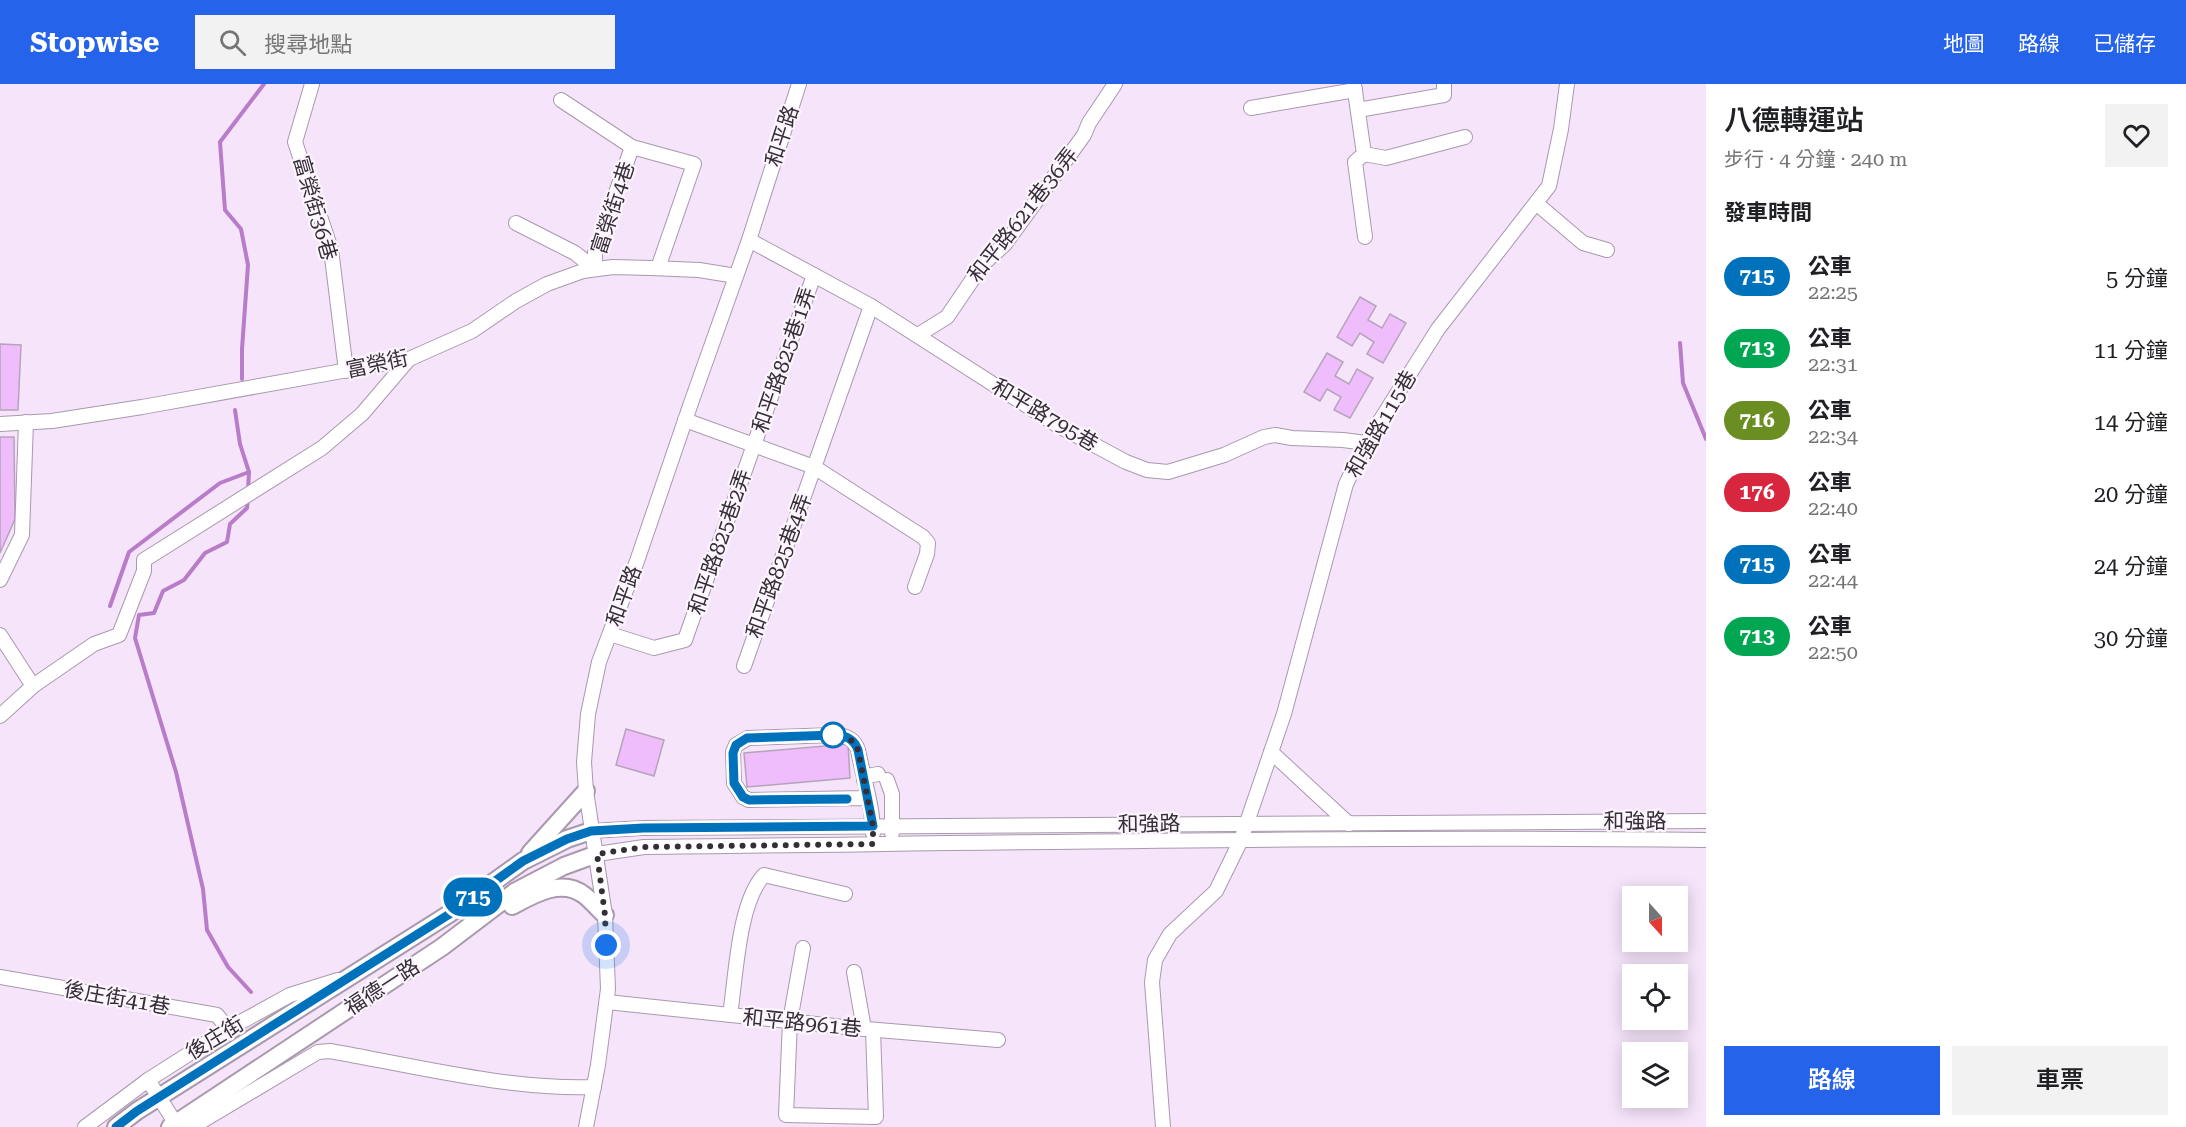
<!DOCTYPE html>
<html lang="zh-TW">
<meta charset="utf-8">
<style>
:root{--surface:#fff;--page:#f2f2f2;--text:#202124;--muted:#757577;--accent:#2563eb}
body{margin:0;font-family:"Roboto Serif","Noto Sans TC",serif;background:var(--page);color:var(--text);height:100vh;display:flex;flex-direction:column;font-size:22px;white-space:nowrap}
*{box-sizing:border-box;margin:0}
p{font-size:20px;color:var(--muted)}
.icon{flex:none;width:33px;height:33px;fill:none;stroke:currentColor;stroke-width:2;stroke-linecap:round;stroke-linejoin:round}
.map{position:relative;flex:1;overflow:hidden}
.side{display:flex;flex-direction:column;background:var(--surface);width:480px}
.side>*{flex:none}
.badge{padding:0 12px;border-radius:20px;font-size:21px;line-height:39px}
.needle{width:39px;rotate:159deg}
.buttons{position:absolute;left:1622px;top:802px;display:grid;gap:12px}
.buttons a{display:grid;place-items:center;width:66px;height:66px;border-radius:0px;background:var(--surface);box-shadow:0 3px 15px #0003;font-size:30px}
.you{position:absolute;width:30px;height:30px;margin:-15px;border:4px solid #fff;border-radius:50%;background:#1a73e8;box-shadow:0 0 0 9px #1a73e833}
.map>.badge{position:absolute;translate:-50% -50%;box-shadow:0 0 0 3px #fff}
h2{padding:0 18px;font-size:22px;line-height:54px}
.round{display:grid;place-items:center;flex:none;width:63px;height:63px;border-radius:0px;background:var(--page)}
.headline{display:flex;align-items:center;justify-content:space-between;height:102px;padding:0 18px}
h1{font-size:28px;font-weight:600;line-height:45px}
.primary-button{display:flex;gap:12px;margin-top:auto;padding:12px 18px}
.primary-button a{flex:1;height:69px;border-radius:0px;background:var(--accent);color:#fff;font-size:24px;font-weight:600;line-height:69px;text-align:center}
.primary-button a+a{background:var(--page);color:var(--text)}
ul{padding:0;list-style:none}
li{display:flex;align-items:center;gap:18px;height:72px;padding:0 18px}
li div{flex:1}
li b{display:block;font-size:22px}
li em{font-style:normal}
li .badge{min-width:66px;font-weight:700;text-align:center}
header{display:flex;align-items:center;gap:36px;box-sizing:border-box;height:84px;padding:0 30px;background:var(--accent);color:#fff}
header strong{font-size:28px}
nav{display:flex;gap:33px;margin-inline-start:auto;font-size:21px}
.search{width:420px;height:54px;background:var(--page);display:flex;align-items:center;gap:15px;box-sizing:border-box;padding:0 21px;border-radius:0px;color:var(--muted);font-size:22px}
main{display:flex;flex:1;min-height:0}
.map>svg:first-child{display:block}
</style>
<header>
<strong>Stopwise</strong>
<div class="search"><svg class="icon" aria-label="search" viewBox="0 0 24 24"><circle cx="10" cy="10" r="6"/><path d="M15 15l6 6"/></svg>搜尋地點</div>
<nav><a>地圖</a><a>路線</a><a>已儲存</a></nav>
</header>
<main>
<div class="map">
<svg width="1706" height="1043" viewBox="0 0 1706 1043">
<rect width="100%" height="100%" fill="#f5e4fa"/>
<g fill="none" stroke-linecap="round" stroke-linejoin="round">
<g stroke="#b97cc8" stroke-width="4">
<path d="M1680 259 1683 299 1706 355"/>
<path d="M242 295V265L248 181 241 145 225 126 220 58 264 0"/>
<path d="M235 326 240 360 249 388 248 407"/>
<path d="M248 415 247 424 230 440 227 458 205 469 184 496 163 507 154 529 139 531 135 554 176 688 203 805 207 846 228 883 251 908"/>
<path d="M110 522 129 468 220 399 249 388"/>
</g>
</g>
<g fill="#efbcfc" stroke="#b5a4b9" stroke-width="1.5">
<path d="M1360 213 1376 222 1368 236 1382 244 1390 230 1406 239 1383 279 1367 270 1374 258 1360 249 1352 262 1337 253Z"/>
<path d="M0 260 21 261 18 326H0Z"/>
<path d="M1327 269 1343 278 1335 292 1349 300 1357 285 1373 294 1350 334 1334 326 1341 313 1327 305 1320 317 1304 308Z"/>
<path d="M0 353H14L15 435 0 469Z"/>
<path d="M626 645 664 656 654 692 616 681Z"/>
<path d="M848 660 850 694 747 703 744 669Z"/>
</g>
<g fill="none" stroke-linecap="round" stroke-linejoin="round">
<defs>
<g id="minor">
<path d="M312 0 295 58 331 165 346 287"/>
<path d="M1354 0 1364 70 1355 78 1365 153"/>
<path d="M561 16 632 63 694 80 658 184"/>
<path d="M1251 24 1355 6"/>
<path d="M1358 26 1444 11V0"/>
<path d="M1364 70 1386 74 1465 53"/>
<path d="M1536 119 1583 159 1607 166"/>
<path d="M516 139 575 169 595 185"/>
<path d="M749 156 871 222 1057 341 1126 378 1147 386 1168 388 1224 371 1264 353 1275 351 1292 354 1343 356 1366 359"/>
<path d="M595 185V169L632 63"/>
<path d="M918 251 947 233 983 180 1005 160 1084 51 1089 39 1115 0"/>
<path d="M685 336 814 383 923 453 928 459 927 470 915 503"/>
<path d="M0 340 52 337 142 323 409 275 472 247 516 217 547 200 583 187 613 183 651 184 699 186 736 192"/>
<path d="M0 496 22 451 26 338"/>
<path d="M610 550 654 564 685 556 814 191"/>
<path d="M0 551 33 602"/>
<path d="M744 582 871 222"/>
<path d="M0 632 33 602 94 560 119 551 144 487V476L322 364 362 330 409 275"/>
<path d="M1271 668 1349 740"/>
<path d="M864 696 867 692 878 690"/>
<path d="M887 696 892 710V749"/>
<path d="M868 714 749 716 743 713 734 699 733 668 736 661 748 654 834 651C846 651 854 655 858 666 863 693 873 722 873 749"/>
<path d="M591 747 643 744 1706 737"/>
<path d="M597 770 644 763C998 759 1352 752 1706 756"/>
<path d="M803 864 790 937 786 1031 876 1033 873 946"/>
<path d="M854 888 864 945"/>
<path d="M0 893 217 931 228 945"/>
<path d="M607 918 854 944 998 956"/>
<path d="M730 931C736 893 738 819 764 791L845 810"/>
<path d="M148 996 228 945 290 911 338 896"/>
<path d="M85 1043 148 996 178 1043"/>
<path d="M192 1043 318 968 330 967C415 982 509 1006 594 1003"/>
<path d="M586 1043 598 981 608 905 605 831 586 707 584 678 588 630 599 578 637 477 691 319 749 156 799 0"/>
<path d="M1163 1043 1152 898 1155 876 1170 850 1216 807 1241 756 1284 630 1346 400 1366 359 1438 245 1549 102 1561 45 1567 0"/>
</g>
<g id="major">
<path d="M530 769 586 707"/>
<path d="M512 822C534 810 562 794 584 811 592 817 598 825 605 831"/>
<path d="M116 1043 137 1027 449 830 523 777 567 755 591 747"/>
<path d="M170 1043 442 863 516 807 564 782 597 770"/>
</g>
</defs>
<use href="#minor" stroke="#a999ad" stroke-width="16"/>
<use href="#major" stroke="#a999ad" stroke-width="20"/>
<use href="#minor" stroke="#fff" stroke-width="14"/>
<use href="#major" stroke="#fff" stroke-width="16"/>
</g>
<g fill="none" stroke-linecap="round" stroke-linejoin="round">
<defs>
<path id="line" d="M116 1043 137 1027 448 831 523 777 567 755 591 747 643 744 873 742 858 666C854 655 846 651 834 651L747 654 736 661 733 669 734 699 743 713 749 716 847 715"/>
</defs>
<use href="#line" stroke="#fff" stroke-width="14"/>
<use href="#line" stroke="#0072bc" stroke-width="9"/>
<path stroke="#352e36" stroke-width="6" stroke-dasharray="0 10.8" d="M606 861 605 831 597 770 644 763 873 760V742L858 666C853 654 845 652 833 651"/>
</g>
<circle fill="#fff" stroke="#0072bc" stroke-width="3" cx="833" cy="651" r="12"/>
<g text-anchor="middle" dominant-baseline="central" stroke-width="4.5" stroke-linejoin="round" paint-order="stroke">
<g font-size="21" fill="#352e36" stroke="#fcf5fe">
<text transform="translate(782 52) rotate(-72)">和平路</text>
<text transform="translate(315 124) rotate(74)">富榮街36巷</text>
<text transform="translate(613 124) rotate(-72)">富榮街4巷</text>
<text transform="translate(1023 131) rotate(-52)">和平路621巷36弄</text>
<text transform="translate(784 276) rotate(-71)">和平路825巷1弄</text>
<text transform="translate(377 280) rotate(-12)">富榮街</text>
<text transform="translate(1045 331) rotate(31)">和平路795巷</text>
<text transform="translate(1381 340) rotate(-60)">和強路115巷</text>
<text transform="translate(720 458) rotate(-71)">和平路825巷2弄</text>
<text transform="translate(779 482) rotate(-70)">和平路825巷4弄</text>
<text transform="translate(624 512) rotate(-70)">和平路</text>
<text x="1635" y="737">和強路</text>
<text transform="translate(1149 740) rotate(-1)">和強路</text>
<text transform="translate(382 903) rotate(-33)">福德一路</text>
<text transform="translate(117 914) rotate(10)">後庄街41巷</text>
<text transform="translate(802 939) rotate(6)">和平路961巷</text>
<text transform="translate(215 954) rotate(-31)">後庄街</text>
</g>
</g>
</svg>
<div class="buttons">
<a><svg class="needle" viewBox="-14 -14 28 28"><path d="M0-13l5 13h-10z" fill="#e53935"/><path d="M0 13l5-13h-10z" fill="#757577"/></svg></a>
<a><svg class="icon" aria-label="locate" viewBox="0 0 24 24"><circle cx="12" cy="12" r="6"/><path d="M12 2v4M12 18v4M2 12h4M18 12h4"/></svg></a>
<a><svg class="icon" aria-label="layers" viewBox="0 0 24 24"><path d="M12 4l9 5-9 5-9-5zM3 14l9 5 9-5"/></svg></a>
</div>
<div class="you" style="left:606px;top:861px"></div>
<b class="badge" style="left:473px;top:813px;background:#0072bc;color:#fff">715</b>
</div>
<section class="side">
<div class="headline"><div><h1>八德轉運站</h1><p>步行 · 4 分鐘 · 240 m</p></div><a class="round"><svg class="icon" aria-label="heart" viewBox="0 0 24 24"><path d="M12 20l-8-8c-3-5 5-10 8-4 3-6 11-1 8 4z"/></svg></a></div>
<h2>發車時間</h2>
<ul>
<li><span class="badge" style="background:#0072bc;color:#fff">715</span><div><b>公車</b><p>22:25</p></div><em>5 分鐘</em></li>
<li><span class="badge" style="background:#00a651;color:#fff">713</span><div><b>公車</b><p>22:31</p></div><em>11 分鐘</em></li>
<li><span class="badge" style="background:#6b8e23;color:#fff">716</span><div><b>公車</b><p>22:34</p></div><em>14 分鐘</em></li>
<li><span class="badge" style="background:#d7263d;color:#fff">176</span><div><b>公車</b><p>22:40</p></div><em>20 分鐘</em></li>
<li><span class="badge" style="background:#0072bc;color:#fff">715</span><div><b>公車</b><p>22:44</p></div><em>24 分鐘</em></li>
<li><span class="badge" style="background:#00a651;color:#fff">713</span><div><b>公車</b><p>22:50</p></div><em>30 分鐘</em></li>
</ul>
<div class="primary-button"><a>路線</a><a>車票</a></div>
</section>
</main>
